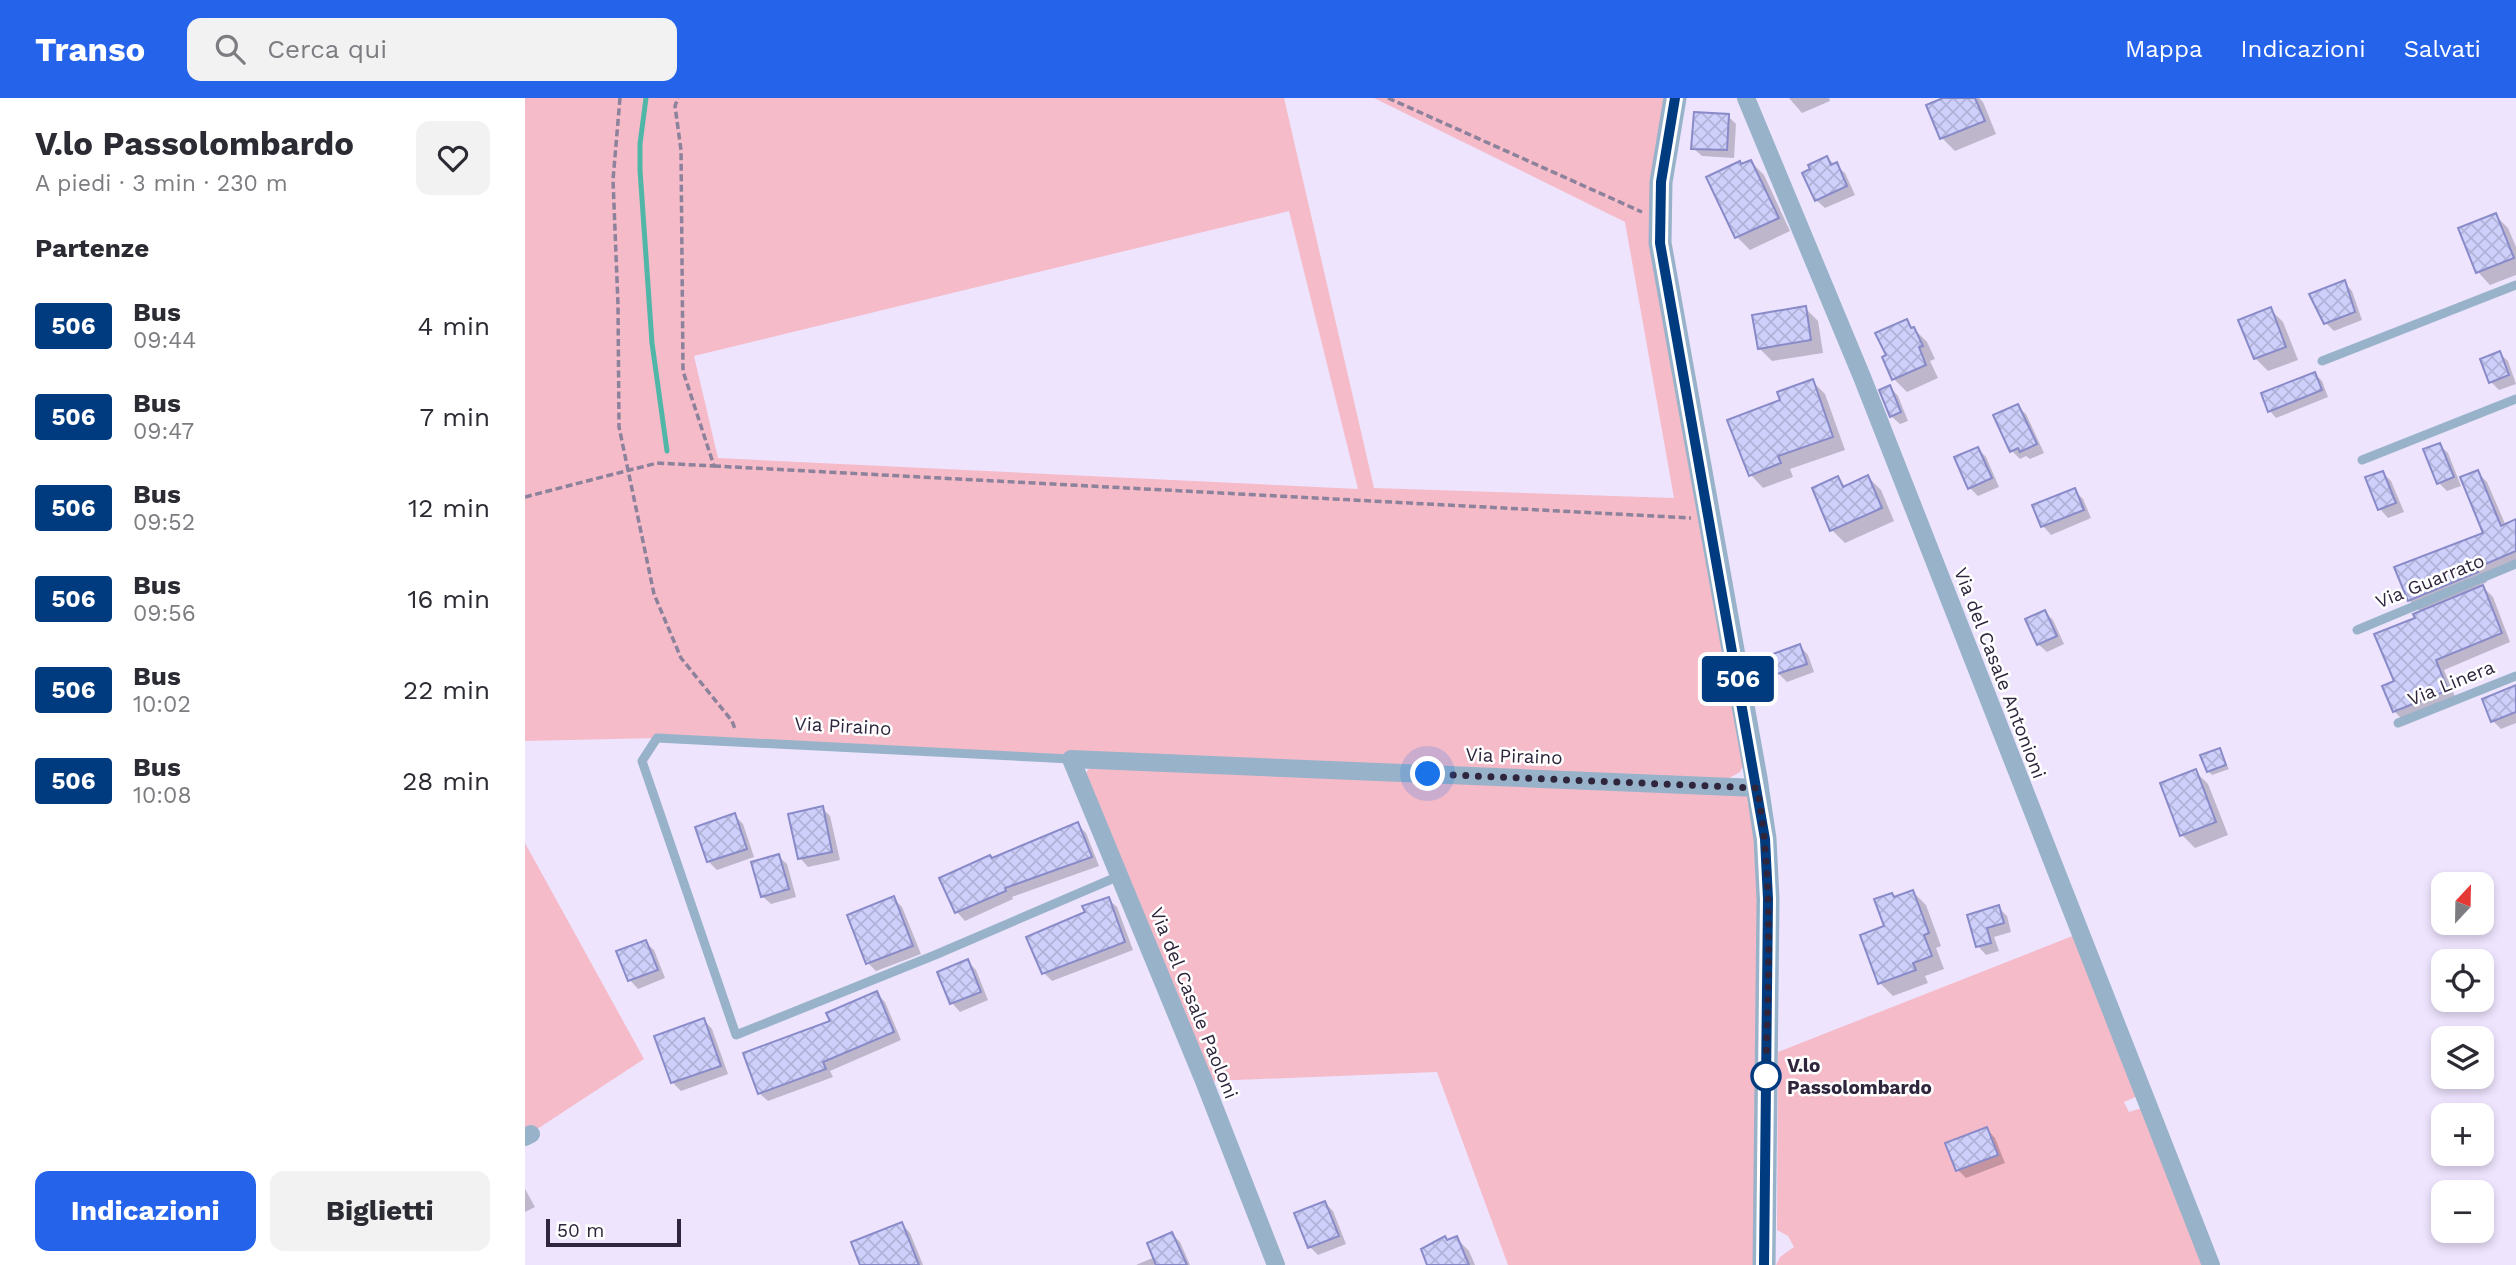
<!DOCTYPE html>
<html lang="it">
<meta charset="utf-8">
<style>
:root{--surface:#fff;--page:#f2f2f3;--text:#2b2b33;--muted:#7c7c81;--accent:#2563eb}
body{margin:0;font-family:"Work Sans",sans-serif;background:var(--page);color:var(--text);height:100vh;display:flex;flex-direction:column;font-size:26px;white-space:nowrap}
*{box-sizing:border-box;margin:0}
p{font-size:23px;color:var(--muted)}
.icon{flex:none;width:38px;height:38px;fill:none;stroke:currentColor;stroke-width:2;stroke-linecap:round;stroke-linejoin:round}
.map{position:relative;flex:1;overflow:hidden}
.sheet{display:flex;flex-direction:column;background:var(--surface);width:525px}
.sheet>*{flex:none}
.badge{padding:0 14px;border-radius:5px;font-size:24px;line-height:46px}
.needle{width:46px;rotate:22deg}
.tools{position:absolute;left:1906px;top:774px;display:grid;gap:14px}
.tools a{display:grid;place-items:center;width:63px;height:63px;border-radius:14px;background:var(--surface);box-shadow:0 4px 10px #0003;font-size:35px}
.scale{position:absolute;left:21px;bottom:18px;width:135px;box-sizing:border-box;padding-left:7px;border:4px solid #2f253d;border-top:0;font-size:19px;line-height:24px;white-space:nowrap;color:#2f253d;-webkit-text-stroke:5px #fff;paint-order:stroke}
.you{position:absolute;width:35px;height:35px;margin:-18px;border:5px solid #fff;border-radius:50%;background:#1a73e8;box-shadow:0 0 0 10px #1a73e833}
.map>.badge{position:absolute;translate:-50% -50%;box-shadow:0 0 0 4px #fff}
h2{padding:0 35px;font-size:26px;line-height:63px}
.round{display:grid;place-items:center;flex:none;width:74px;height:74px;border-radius:14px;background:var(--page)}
.head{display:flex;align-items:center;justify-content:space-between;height:119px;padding:0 35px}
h1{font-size:33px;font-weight:700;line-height:52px}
.cta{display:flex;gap:14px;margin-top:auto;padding:14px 35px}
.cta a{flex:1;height:80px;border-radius:14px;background:var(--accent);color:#fff;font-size:28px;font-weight:700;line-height:80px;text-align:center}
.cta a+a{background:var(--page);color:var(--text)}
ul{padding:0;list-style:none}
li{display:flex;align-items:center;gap:21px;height:91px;padding:0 35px}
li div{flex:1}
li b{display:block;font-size:26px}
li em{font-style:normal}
li .badge{min-width:77px;font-weight:700;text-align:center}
header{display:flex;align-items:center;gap:42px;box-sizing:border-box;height:98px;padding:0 35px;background:var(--accent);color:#fff}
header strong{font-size:33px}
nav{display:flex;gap:38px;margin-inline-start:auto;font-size:24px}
.search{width:490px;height:63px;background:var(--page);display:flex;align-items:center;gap:18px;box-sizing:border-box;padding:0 24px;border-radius:14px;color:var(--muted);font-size:26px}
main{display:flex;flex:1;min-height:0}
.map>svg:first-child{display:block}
</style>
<header>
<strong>Transo</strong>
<div class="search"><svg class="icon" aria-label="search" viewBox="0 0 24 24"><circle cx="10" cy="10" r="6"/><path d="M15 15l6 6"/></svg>Cerca qui</div>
<nav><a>Mappa</a><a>Indicazioni</a><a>Salvati</a></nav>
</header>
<main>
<section class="sheet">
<div class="head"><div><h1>V.lo Passolombardo</h1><p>A piedi · 3 min · 230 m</p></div><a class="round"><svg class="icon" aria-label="heart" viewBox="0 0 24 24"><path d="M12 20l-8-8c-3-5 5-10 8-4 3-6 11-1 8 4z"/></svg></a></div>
<h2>Partenze</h2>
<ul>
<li><span class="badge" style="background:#003b80;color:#fff">506</span><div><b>Bus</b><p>09:44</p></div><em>4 min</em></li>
<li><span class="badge" style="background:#003b80;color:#fff">506</span><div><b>Bus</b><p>09:47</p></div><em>7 min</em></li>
<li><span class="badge" style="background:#003b80;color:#fff">506</span><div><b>Bus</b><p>09:52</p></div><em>12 min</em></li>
<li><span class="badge" style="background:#003b80;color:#fff">506</span><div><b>Bus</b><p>09:56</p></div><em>16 min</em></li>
<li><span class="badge" style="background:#003b80;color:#fff">506</span><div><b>Bus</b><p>10:02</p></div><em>22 min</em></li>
<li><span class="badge" style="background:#003b80;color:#fff">506</span><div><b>Bus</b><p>10:08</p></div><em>28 min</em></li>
</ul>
<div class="cta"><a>Indicazioni</a><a>Biglietti</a></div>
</section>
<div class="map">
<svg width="1991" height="1167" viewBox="0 0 1991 1167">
<defs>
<pattern id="building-cross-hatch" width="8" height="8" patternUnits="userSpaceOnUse" patternTransform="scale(1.75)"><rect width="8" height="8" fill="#ced0fb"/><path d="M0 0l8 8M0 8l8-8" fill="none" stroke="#b1b2d8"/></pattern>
</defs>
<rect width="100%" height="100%" fill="#eee4fe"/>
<g fill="#f5bbc9" fill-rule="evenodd">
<path d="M0 0H759L849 390 1149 400 1100 124 849 0H1144L1128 77 1220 664 1215 674 1199 683 132 640 0 643ZM764 113 833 391 193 360 169 258Z"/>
<path d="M565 669 1224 696 1236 782 1232 1167H983L912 974 687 983 561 675Z"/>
<path d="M0 745 119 961 0 1039Z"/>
<path d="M1550 837 1613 998 1599 1004 1604 1014 1617 1010 1681 1167H1251L1255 1159 1269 1149 1263 1138 1252 1132 1253 954Z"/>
</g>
<g fill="#0003">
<path d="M1264 0H1304L1305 3 1277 15Z"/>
<path d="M1423 0H1454L1458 4 1471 36 1430 53 1417 40Z"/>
<path d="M1203 18 1211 26 1209 60 1177 58 1168 50Z"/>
<path d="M1302 60 1320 75 1330 97 1300 110 1291 102Z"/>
<path d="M1226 64 1239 77 1265 133 1225 152 1212 139 1184 80Z"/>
<path d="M1970 117 1983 130 1991 149V177L1965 187 1953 174Z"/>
<path d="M1819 184 1827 193 1837 222 1809 233 1801 225Z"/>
<path d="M1280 210 1293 223 1298 255 1247 263 1234 250Z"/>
<path d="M1745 211 1758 224 1773 262 1743 273 1730 260Z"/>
<path d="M1381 223 1402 244 1410 261 1405 263 1413 280 1382 294 1369 281 1363 258Z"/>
<path d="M1974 255 1983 263 1991 286 1974 292 1966 284Z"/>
<path d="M1790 276 1797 283 1803 299 1751 320 1745 313Z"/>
<path d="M1287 283 1300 296 1320 352 1265 371 1268 379 1238 390 1226 377 1257 303Z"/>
<path d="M1365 289 1373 298 1383 323 1375 326 1366 318Z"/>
<path d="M1492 308 1501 316 1519 355 1505 361 1501 358 1495 361 1487 353Z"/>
<path d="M1914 347 1923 355 1936 388 1922 393 1914 385Z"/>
<path d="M1453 351 1461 359 1474 389 1453 398 1445 390Z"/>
<path d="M1952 374 1962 384 1981 428 1991 423V467L1960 480 1962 484 1956 487 1968 499 1985 544 1919 572 1931 601 1879 623 1869 613 1871 584 1892 521 1897 515 1884 502 1961 436Z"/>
<path d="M1858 375 1866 383 1879 414 1863 420 1855 411Z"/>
<path d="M1343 379 1356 392 1369 423 1320 445 1307 432 1313 381 1321 389Z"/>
<path d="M1549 392 1558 401 1566 420 1526 437 1518 428Z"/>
<path d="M1520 514 1528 522 1539 546 1522 554 1513 546Z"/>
<path d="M1275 548 1283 557 1289 574 1262 584 1253 575Z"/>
<path d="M1991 589V625L1976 631 1968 623Z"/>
<path d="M1694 652 1704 671 1687 677 1683 673Z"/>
<path d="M1670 673 1683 686 1703 737 1670 750 1657 737Z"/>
<path d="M297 710 305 718 315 762 283 769 275 760Z"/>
<path d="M209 717 218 726 229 759 192 772 184 764 172 730Z"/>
<path d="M552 726 561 735 574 768 487 799 488 801 440 823 432 814 417 781Z"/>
<path d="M253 758 262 766 271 799 246 806 237 798Z"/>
<path d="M1388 794 1401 807 1416 848 1411 850 1419 871 1400 878 1403 885 1368 898 1355 885 1367 797 1371 800Z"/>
<path d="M368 800 377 809 396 856 351 873 343 865Z"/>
<path d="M583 801 592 809 608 852 527 883 519 875Z"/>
<path d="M1473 809 1482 818 1486 834 1469 839 1474 853 1461 857 1453 848 1444 818Z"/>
<path d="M120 844 129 852 140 880 113 891 105 882Z"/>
<path d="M442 863 451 872 463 902 435 914 427 905Z"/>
<path d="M351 895 360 904 376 942 305 973 308 979 243 1003 234 995 307 924Z"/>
<path d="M179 922 187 931 203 976 156 993 147 984Z"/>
<path d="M1462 1031 1470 1040 1480 1065 1441 1080 1433 1072Z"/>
<path d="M0 1091 10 1109 0 1114Z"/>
<path d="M800 1105 808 1113 821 1146 793 1157 785 1149Z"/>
<path d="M377 1126 385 1135 398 1167H337Z"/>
<path d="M647 1136 655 1144 665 1167H611L630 1159Z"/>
<path d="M931 1140 944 1153 950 1167H904L922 1143Z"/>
</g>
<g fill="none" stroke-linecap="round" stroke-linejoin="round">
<path stroke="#50b7a8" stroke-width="5" d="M121 0 115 46V72L127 245 142 353"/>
</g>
<g fill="url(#building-cross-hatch)" stroke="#898ac8" stroke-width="2">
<path d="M1418 0H1450L1460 23 1415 41 1401 7Z"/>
<path d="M1169 14 1204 16 1202 52 1166 51Z"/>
<path d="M1302 58 1306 67 1312 64 1322 88 1290 103 1277 75 1285 71 1283 67Z"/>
<path d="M1226 62 1254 120 1210 140 1181 79 1215 63 1216 66Z"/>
<path d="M1971 115 1989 160 1951 175 1933 130Z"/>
<path d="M1820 182 1830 214 1799 226 1784 196Z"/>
<path d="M1281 208 1286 242 1233 251 1227 217Z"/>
<path d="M1746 209 1761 249 1729 261 1713 222Z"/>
<path d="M1382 221 1386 230 1389 229 1398 248 1394 249 1401 267 1367 282 1357 259 1361 257 1350 235Z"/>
<path d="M1975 253 1984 277 1964 285 1955 261Z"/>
<path d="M1790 274 1797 292 1743 314 1736 295Z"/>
<path d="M1288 281 1308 339 1253 358 1256 365 1224 378 1202 322 1255 302 1252 294Z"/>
<path d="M1365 287 1376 314 1365 319 1354 292Z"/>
<path d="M1493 306 1512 346 1495 354 1493 350 1485 354 1468 317Z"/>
<path d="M1915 345 1929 379 1912 386 1898 351Z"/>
<path d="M1453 349 1467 380 1443 391 1429 359Z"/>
<path d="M1953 372 1976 428 1991 421V453L1951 470 1953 474 1883 503 1869 469 1958 435 1935 379Z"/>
<path d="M1858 373 1871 405 1853 412 1840 379Z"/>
<path d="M1343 377 1357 410 1305 433 1287 390 1313 378 1318 389Z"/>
<path d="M1550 390 1559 412 1516 429 1507 407Z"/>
<path d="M1958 487 1977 535 1911 562 1923 592 1868 614 1857 588 1869 583 1849 536 1890 520 1888 516Z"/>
<path d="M1520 512 1532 538 1512 547 1500 521Z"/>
<path d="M1275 546 1282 566 1252 576 1245 557Z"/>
<path d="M1991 587V614L1966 624 1957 601Z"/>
<path d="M1695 650 1701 667 1682 674 1675 657Z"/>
<path d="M1671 671 1691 724 1655 738 1635 685Z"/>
<path d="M298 708 307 754 273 761 263 716Z"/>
<path d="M210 715 222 751 182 764 170 729Z"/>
<path d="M553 724 567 759 480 790 481 793 430 815 414 780 465 757 467 760Z"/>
<path d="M254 756 264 791 236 799 226 764Z"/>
<path d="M1388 792 1404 835 1399 837 1407 858 1388 865 1391 872 1353 886 1335 837 1359 828 1349 801 1367 795 1369 799Z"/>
<path d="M369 798 388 848 341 866 322 817Z"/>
<path d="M584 799 600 844 517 876 501 839 560 814 557 808Z"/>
<path d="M1474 807 1479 825 1462 830 1466 845 1451 849 1442 817Z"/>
<path d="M121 842 133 872 103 883 91 853Z"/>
<path d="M443 861 456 894 425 906 412 874Z"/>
<path d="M352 893 369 934 298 964 301 971 233 996 218 955 305 923 301 915Z"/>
<path d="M179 920 196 968 146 985 129 938Z"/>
<path d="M1462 1029 1473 1057 1431 1073 1420 1045Z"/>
<path d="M800 1103 814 1138 783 1150 769 1115Z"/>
<path d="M377 1124 394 1167H335L326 1144Z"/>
<path d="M647 1134 662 1167H631L622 1145Z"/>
<path d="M920 1138 922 1142 932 1138 944 1167H902L896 1151Z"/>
</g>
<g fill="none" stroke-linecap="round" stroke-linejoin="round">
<g stroke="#8c829b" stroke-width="3.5" stroke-dasharray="7 3.5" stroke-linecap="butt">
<path d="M95 0 88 82 93 207 94 329 129 496 156 560 207 623 210 631"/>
<path d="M863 0 1117 114"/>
<path d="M189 368 1166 420"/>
<path d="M0 399 132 365 189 368 158 273 156 52 150 8 153 0"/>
</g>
<g stroke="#98b3c9" stroke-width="9">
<path d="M1797 263 1991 187"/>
<path d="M1837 362 1991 301"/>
<path d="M1832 532 1991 466"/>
<path d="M1873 625 1991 578"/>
<path d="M546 661 132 640 117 663 211 937 410 857 594 778"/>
</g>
<g stroke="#98b3c9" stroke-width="18">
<path d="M1221 0 1337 279 1686 1167"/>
<path d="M0 1039 6 1036"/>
<path d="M751 1167 679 983 546 661 1232 690"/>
</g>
<path stroke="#98b3c9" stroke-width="23" d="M1150 0 1136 84 1135 145 1231 680 1240 741 1243 801 1239 1167"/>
</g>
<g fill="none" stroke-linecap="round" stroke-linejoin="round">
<defs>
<path id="line" d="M1150 0 1136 84 1135 145 1240 741 1243 801 1239 1167"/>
</defs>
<use href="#line" stroke="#fff" stroke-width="16"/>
<use href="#line" stroke="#003b80" stroke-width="10"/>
<path stroke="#2f253d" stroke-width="7" stroke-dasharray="0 12.6" d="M903 676 1232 690C1250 786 1242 887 1241 985V978"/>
</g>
<circle fill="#fff" stroke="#003b80" stroke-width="3.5" cx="1241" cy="978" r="14"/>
<g text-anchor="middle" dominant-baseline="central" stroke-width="5" stroke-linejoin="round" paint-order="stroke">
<g font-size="19" fill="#2f253d" stroke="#fff">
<text transform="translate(1905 483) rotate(-22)">Via Guarrato</text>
<text transform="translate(1475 575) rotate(69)">Via del Casale Antonioni</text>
<text transform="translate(1926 585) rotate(-22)">Via Linera</text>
<text transform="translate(318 628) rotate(3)">Via Piraino</text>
<text transform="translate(989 658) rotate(2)">Via Piraino</text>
<text transform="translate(669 905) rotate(68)">Via del Casale Paoloni</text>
</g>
<g font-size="19" font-weight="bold" fill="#2f253d" stroke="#fff" text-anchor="start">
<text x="1262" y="967">V.lo<tspan x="1262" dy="22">Passolombardo</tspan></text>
</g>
</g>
</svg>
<div class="tools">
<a><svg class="needle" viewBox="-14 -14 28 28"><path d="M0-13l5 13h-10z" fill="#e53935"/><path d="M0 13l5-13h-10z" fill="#7c7c81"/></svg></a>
<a><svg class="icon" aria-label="locate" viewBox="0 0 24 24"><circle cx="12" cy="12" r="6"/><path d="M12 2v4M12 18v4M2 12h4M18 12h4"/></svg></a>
<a><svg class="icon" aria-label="layers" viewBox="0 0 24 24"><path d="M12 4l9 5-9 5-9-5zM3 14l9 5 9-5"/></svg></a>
<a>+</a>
<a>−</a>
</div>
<div class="scale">50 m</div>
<div class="you" style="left:903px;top:676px"></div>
<b class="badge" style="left:1213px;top:581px;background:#003b80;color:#fff">506</b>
</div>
</main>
